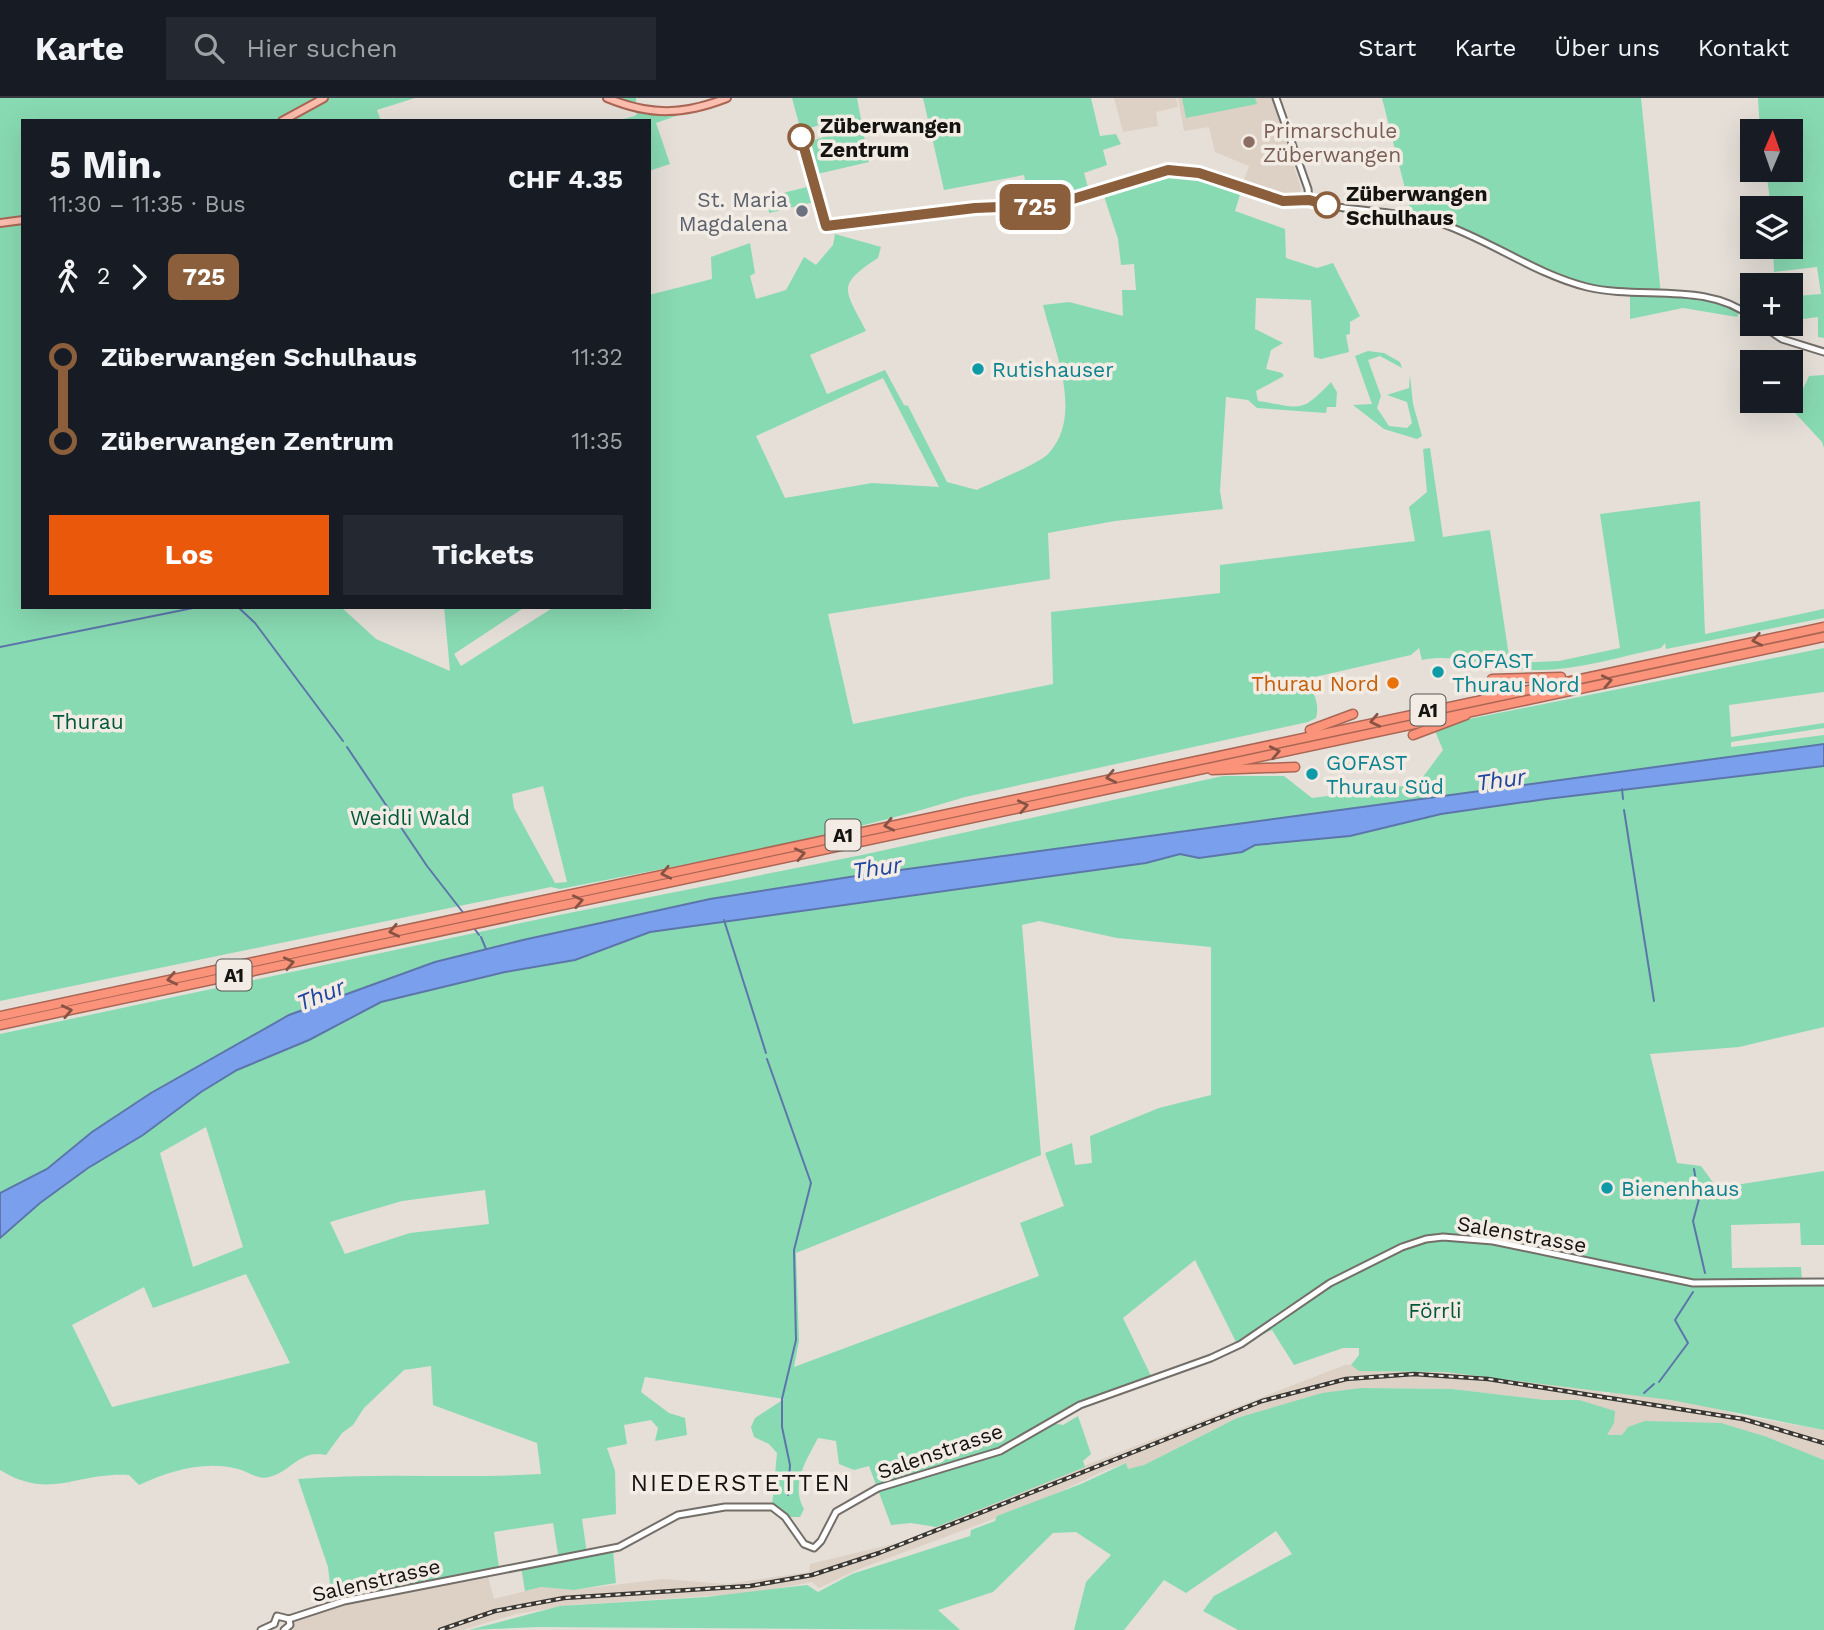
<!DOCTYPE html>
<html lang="de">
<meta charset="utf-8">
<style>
:root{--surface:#171b24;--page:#242831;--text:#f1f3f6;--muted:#9ea1a6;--line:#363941;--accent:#ea580c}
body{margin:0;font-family:"Work Sans",sans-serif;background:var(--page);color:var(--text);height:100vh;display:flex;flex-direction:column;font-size:26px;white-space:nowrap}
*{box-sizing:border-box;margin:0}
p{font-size:23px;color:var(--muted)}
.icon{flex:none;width:38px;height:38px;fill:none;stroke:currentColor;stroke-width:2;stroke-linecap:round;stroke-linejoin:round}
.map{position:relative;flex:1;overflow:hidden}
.drawer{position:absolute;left:21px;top:21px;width:630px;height:490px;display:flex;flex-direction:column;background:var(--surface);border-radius:0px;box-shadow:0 7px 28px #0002}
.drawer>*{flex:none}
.badge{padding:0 14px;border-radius:10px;font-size:24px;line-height:46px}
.needle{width:46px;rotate:2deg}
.tools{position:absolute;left:1740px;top:21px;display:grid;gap:14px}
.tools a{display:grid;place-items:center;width:63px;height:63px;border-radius:0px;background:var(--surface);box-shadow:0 7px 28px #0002;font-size:35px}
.map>.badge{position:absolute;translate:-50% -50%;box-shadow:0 0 0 4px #fff}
.legs{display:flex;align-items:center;gap:10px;height:77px;padding:0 28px;font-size:23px}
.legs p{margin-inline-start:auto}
.summary{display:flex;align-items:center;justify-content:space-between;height:119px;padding:0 28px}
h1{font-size:38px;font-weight:700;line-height:52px}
.cta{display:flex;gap:14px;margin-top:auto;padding:14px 28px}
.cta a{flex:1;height:80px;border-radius:0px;background:var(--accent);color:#fff;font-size:28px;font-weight:700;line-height:80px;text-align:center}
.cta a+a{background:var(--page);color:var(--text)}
ul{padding:0 28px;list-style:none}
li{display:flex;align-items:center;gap:24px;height:84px;font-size:26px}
li i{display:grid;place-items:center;width:10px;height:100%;margin:0 9px;background:currentColor}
li i::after{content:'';width:18px;height:18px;margin:-9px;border:5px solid;border-radius:50%;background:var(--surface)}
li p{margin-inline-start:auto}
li:first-child i{background:linear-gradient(#0000 50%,currentColor 0)}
li:last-child i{background:linear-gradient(currentColor 50%,#0000 0)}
header{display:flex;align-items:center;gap:42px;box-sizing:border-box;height:98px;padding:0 35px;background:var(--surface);border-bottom:2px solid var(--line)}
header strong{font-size:33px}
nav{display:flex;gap:38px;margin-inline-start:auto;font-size:24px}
.search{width:490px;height:63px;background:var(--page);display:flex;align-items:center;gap:18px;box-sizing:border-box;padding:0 24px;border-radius:0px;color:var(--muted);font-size:26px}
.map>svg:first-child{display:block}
</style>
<header>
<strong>Karte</strong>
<div class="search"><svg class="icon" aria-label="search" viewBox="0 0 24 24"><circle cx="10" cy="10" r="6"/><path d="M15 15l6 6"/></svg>Hier suchen</div>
<nav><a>Start</a><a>Karte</a><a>Über uns</a><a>Kontakt</a></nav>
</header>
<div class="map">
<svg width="1824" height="1532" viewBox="0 0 1824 1532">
<rect width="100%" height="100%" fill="#e5dfd8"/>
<g fill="#ddd1c5">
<path d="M1114 0H1176L1178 9 1156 14 1158 28 1123 34Z"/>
<path d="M1178 0H1273L1301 91 1300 96H1277L1243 86 1249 68 1215 54 1209 29 1184 33Z"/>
<path d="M1415 1265 1601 1293 1603 1297 1608 1298 1612 1293 1709 1307 1739 1317 1824 1332V1362L1767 1339 1606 1337 1579 1302H1545L1452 1291 1361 1290 1322 1296 1237 1320 1144 1367 1128 1371 1126 1365 1106 1372 1034 1406 859 1471 819 1490 812 1484 753 1495 571 1507 516 1516 463 1532H284L289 1521 344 1503 487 1475 494 1501 541 1489 574 1492 663 1481 726 1486 809 1474 810 1466 901 1444 1032 1388 1345 1267Z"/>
</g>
<g fill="#88dab2" fill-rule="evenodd">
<path d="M0 0H415L377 12 381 23H23V509H341L376 541 450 573 444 509H525L454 556 461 568 554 509H621L624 512 649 509V197L712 181 711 159 750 145 755 175 750 178 756 201 786 192 804 159 816 167 833 147 835 136 881 149 878 160C835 188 845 191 866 233L810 257 827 296 885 272 904 307 908 308 947 384 977 392C991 385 1041 365 1049 355 1084 316 1054 252 1043 207L1069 204 1123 218 1122 192H1136L1134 166 1121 167 1118 141 1102 92C1167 71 1176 65 1242 90L1235 113 1285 131 1286 160 1317 170 1333 165 1360 218 1350 224V236L1346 237 1349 254 1321 261 1314 259 1311 202 1256 200 1255 231 1283 245 1271 252 1266 271 1282 275 1284 278 1256 293 1258 303C1301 309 1300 317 1331 284L1337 294 1336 309H1327L1326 315 1257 310 1248 302 1226 299 1220 393 1223 411 1115 423 1048 435 1050 481 828 516 853 626 1053 586 1051 514 1220 495V467L1415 443 1409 409 1427 394 1423 351 1430 350 1443 439 1490 432 1510 565 1559 563 1620 550 1600 416 1700 403 1705 536 1824 511V520L1666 551 1665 545 1661 550C1619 559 1576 573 1534 572 1496 572 1459 554 1422 562L1419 550 1411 557 1306 581C1313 594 1320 604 1316 620L1308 624 965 699C833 740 695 764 560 791L551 789 0 903ZM883 280 939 389 872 385 785 400 756 338ZM543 688 567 784 555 785 514 710 512 696Z"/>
<path d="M607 0H636V7C656 11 674 12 694 8 706 5 714 0 727 0L656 25 670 66 649 73V23H616L635 18 640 12Z"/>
<path d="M792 0H857L869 64 813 77 805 45 830 37 825 25 801 33Z"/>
<path d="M923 0H1091L1100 38 1116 36 1121 46 1103 52 1107 67 1084 75 1089 93 1063 102 1030 106 1024 77 944 92Z"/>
<path d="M1182 0H1255L1257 6 1186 20Z"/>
<path d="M1382 0H1641L1661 197 1709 199 1741 210 1737 219 1683 210 1630 221V195L1571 184 1460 132 1409 119 1411 114Z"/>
<path d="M1758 0H1824V240L1818 239V219L1803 221 1796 198 1821 196 1817 169 1774 174 1773 149H1790V110H1771L1766 72H1790V33H1760Z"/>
<path d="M811 88 814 104 769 115 767 99Z"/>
<path d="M1368 253 1384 255 1400 264 1402 270 1380 258 1368 262 1381 298 1377 310 1389 328 1407 330 1412 325 1407 304 1387 297 1409 290 1410 277 1413 306 1422 338 1417 341 1384 331 1353 307 1372 306 1355 258Z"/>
<path d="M1824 277V350L1822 344 1784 303H1790V297L1801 295 1809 278Z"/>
<path d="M1824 550V594L1729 607 1731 639 1824 625V630L1731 644V649L1824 637V646L856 778 710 801 523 842 435 864 289 917 151 995 92 1034 47 1071 0 1095V936L559 817 862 757 1223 678H1284L1312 700 1411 687 1423 679 1443 652 1435 633 1459 623Z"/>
<path d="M1824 668V929L1739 949 1650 956 1677 1065 1701 1068 1717 1090 1824 1073V1147H1801L1800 1125 1731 1127 1732 1170 1801 1169 1802 1184H1824V1332L1671 1302 1446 1274 1359 1273 1351 1267 1359 1257V1250H1343L1294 1267 1272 1232C1199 1266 1122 1288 1051 1325L1063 1327 1078 1318 1091 1356 1083 1363 1085 1369 936 1429 911 1425 891 1427 869 1368 854 1372 839 1366 836 1343 818 1340C806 1363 790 1386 804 1411L800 1419H785L772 1409 777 1355 769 1346 754 1339 751 1329 755 1320 784 1301 645 1279 641 1294 669 1315 685 1320 687 1337 655 1343 658 1330 651 1322 624 1327 627 1346 607 1350 615 1373 616 1416 582 1421 587 1456 613 1452 616 1485 574 1492 541 1489 525 1493 521 1469 559 1462 553 1425 494 1434 499 1470 332 1503 328 1469 298 1381C379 1374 460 1381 541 1376L537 1345 433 1307 431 1268 404 1272 364 1310 353 1327 342 1335 326 1357C300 1351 291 1374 269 1379 257 1382 249 1374 238 1371 205 1362 169 1373 139 1387L129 1377C75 1374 51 1403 0 1372V1140L40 1105 88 1070 143 1037 201 994 237 972 309 942 381 904 505 874 575 862 650 834 1146 765 1180 756 1200 760 1242 754 1255 747 1350 738 1441 716 1546 701ZM1039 823 1117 840 1211 849V997L1159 1010 1090 1038 1092 1065 1075 1067 1072 1045 1045 1055 1064 1108 1020 1125 1039 1178 794 1269 799 1243 796 1155 1041 1057 1022 827ZM206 1029 243 1149 193 1169 160 1055ZM485 1092 489 1126 410 1135 345 1156 330 1124 402 1103ZM1195 1162 1237 1246 1152 1280 1123 1220ZM246 1176 290 1265 112 1309 72 1227 144 1189 153 1210Z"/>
<path d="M1361 1290 1452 1291 1545 1302H1579L1615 1313 1614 1325 1607 1337H1622L1628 1329 1645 1323 1721 1325 1767 1339 1824 1362V1532H1238L1203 1513 1214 1498 1292 1456 1276 1433 1186 1495 1164 1482 1124 1532H1074L1086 1484 1111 1457 1076 1434 1053 1435 993 1494 938 1512 960 1532 538 1529 469 1532 560 1508 706 1499 807 1487 818 1494 852 1476 970 1438 971 1432 995 1423 997 1418 1081 1386 1126 1365 1128 1371 1144 1367 1237 1320 1322 1295Z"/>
</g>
<path fill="#7aa0ed" stroke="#5c76ab" stroke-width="2" d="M1824 646V668L1546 701 1441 716 1350 738 1255 747 1242 754 1199 760 1180 756 1146 765 650 834 575 862 505 874 381 904 309 942 237 972 201 994 143 1037 88 1070 40 1105 0 1140V1095L47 1071 92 1034 151 995 289 917 435 864 523 842 710 801 856 778Z"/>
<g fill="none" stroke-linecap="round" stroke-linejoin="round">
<g stroke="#5c76ab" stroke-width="2">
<path d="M238 509 255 525 343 643"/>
<path d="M0 549 198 509"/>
<path d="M347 649 427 768 465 817"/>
<path d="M1622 691 1623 701"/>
<path d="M1624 712 1654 903"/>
<path d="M724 822 766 955"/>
<path d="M474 830 479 837"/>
<path d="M481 839 486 851"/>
<path d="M767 961 811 1085 794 1152 796 1242 782 1301V1329L790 1367 788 1397"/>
<path d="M1694 1071 1699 1101 1693 1123 1705 1175"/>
<path d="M1659 1284 1688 1245 1675 1222 1693 1194"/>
<path d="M1644 1295 1654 1286"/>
</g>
<defs>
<g id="minor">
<path d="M1276 0 1308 91 1309 102C1351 116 1398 111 1440 125 1490 142 1535 176 1587 189 1641 202 1706 183 1752 219"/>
<path d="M1760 226 1782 241 1824 254"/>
<path d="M289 1521 344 1503 619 1449 678 1417 725 1409H772L785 1419 804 1446 814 1450 821 1443 836 1414 878 1390 1000 1353 1080 1307 1211 1260 1241 1246 1330 1185 1402 1149 1426 1141 1443 1139 1493 1143 1693 1185 1824 1184"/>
<path d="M274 1526 277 1518 289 1521"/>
<path d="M261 1532 274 1526"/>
<path d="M284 1532 290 1527 289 1521"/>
</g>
<g id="major">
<path d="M607 0C651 18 683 17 727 0"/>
<path d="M282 23 324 0"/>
<path d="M0 125 23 122"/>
</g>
<g id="highway">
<path d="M1492 581 1561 579"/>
<path d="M1310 632 1353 616"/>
<path d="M1413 637 1466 617"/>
<path d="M1212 672 1295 669"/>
<path d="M0 918 1824 529"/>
<path d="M0 927 1824 539"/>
</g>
</defs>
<use href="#minor" stroke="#736e68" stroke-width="9"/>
<use href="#major" stroke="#aa6654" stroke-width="10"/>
<use href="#highway" stroke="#aa6654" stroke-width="11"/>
<use href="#minor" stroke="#fff" stroke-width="5"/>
<use href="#major" stroke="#fcbeaf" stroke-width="6"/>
<use href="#highway" stroke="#fa9379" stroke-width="8"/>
<defs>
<path id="rail" d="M440 1532 495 1513 564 1500 750 1488 812 1477 879 1455 1262 1303 1346 1281 1414 1276 1488 1281 1743 1321 1824 1345"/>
</defs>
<use href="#rail" stroke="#393733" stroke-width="4.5"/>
<use href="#rail" stroke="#f2ece5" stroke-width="2" stroke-dasharray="5" stroke-linecap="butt"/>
</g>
<defs><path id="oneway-chevron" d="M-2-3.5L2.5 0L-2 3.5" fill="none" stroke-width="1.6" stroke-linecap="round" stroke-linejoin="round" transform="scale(1.75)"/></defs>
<g stroke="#885344">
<use href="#oneway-chevron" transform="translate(1757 542) rotate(169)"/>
<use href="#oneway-chevron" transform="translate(1607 583) rotate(-12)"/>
<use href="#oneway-chevron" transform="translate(1375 623) rotate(168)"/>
<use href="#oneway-chevron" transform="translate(1275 654) rotate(-12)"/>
<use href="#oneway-chevron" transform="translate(1111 679) rotate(168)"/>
<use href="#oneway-chevron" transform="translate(1023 708) rotate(-12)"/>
<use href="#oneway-chevron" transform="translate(889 727) rotate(168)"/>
<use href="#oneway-chevron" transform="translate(800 756) rotate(-12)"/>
<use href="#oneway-chevron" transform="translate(666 775) rotate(168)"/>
<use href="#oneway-chevron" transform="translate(578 803) rotate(-12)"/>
<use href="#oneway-chevron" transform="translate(394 833) rotate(168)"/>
<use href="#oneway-chevron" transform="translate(289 865) rotate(-12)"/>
<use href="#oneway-chevron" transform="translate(172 881) rotate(168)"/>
<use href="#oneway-chevron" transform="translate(67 913) rotate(-12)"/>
</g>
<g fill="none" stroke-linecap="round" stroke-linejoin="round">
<defs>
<path id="line-1" d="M801 39 826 128 975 110 1053 107 1168 72 1199 75 1283 103 1309 102 1327 107"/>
</defs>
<use href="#line-1" stroke="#fff" stroke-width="16"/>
<use href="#line-1" stroke="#8b5e3c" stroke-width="10"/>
</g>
<g fill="#fff" stroke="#8b5e3c" stroke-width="3.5">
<circle cx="801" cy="39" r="12"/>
<circle cx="1327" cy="107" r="12"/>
</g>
<circle fill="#8d6e63" stroke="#f2ece5" stroke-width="2.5" cx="1249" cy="44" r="7"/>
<circle fill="#6b7280" stroke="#f2ece5" stroke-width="2.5" cx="802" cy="113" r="7"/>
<g fill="#0f9aa8" stroke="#f2ece5" stroke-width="2.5">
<circle cx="978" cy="271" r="7"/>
<circle cx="1438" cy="574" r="7"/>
<circle cx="1312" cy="676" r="7"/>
<circle cx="1607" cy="1090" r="7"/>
</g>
<circle fill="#e8710a" stroke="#f2ece5" stroke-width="2.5" cx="1393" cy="585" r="7"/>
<g text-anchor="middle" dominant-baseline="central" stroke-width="7" stroke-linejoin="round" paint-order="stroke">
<g fill="#f2ece5" stroke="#575450" stroke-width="2">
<rect x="1410.5" y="596.5" width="35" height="31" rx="5"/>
<rect x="825.5" y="721.5" width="35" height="31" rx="5"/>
<rect x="216.5" y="861.5" width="35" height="31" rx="5"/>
</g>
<g font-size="19" font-weight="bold" fill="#151310">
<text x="1428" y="612">A1</text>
<text x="843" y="737">A1</text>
<text x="234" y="877">A1</text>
</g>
<g font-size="21" font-weight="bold" fill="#151310" stroke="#f2ece5" text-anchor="start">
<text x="820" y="27">Züberwangen<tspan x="820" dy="24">Zentrum</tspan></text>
<text x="1346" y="95">Züberwangen<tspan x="1346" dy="24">Schulhaus</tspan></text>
</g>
<g font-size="21" fill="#785e54" stroke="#f2ece5" text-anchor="start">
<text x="1263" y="32">Primarschule<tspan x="1263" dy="24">Züberwangen</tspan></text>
</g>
<g font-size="21" fill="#5b616d" stroke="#f2ece5" text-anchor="end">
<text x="788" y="101">St. Maria<tspan x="788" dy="24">Magdalena</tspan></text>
</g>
<g font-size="21" fill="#0d838f" stroke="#f2ece5" text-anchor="start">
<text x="992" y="271">Rutishauser</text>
<text x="1452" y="562">GOFAST<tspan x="1452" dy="24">Thurau Nord</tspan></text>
<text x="1326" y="664">GOFAST<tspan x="1326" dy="24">Thurau Süd</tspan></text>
<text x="1621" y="1090">Bienenhaus</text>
</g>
<g font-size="21" fill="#c56008" stroke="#f2ece5" text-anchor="end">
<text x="1379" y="585">Thurau Nord</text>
</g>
<g font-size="21" fill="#00583a" stroke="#f2ece5">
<text x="88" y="623">Thurau</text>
<text x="410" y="719">Weidli Wald</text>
<text x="1435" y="1212">Förrli</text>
</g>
<g font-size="21" fill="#151310" stroke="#f2ece5">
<text transform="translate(1522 1136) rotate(10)">Salenstrasse</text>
<text transform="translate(940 1353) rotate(-19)">Salenstrasse</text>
<text transform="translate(376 1482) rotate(-13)">Salenstrasse</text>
</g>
<g font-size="23" font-style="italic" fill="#20459e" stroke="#f2ece5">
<text transform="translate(1501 682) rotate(-8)">Thur</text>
<text transform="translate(877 770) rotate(-8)">Thur</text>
<text transform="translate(321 897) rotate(-22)">Thur</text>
</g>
<g font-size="24" letter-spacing="2" fill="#151310" stroke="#f2ece5">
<text x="741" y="1385">NIEDERSTETTEN</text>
</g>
</g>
</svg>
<div class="tools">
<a><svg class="needle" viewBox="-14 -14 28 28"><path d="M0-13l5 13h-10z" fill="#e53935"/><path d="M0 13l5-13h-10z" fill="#9ea1a6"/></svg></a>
<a><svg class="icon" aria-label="layers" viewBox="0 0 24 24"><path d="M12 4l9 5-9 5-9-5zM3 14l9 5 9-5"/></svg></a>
<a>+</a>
<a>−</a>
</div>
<b class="badge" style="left:1035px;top:109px;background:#8b5e3c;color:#fff">725</b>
<section class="drawer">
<div class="summary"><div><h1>5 Min.</h1><p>11:30 – 11:35 · Bus</p></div><b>CHF 4.35</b></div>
<div class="legs"><svg class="icon" aria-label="walk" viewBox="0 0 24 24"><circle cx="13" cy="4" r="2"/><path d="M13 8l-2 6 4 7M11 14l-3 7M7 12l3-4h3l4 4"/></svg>2<svg class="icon" aria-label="forward" viewBox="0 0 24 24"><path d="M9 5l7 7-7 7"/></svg><b class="badge" style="background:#8b5e3c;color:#fff">725</b></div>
<ul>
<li><i style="color:#8b5e3c"></i><b>Züberwangen Schulhaus</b><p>11:32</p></li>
<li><i style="color:#8b5e3c"></i><b>Züberwangen Zentrum</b><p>11:35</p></li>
</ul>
<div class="cta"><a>Los</a><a>Tickets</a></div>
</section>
</div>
